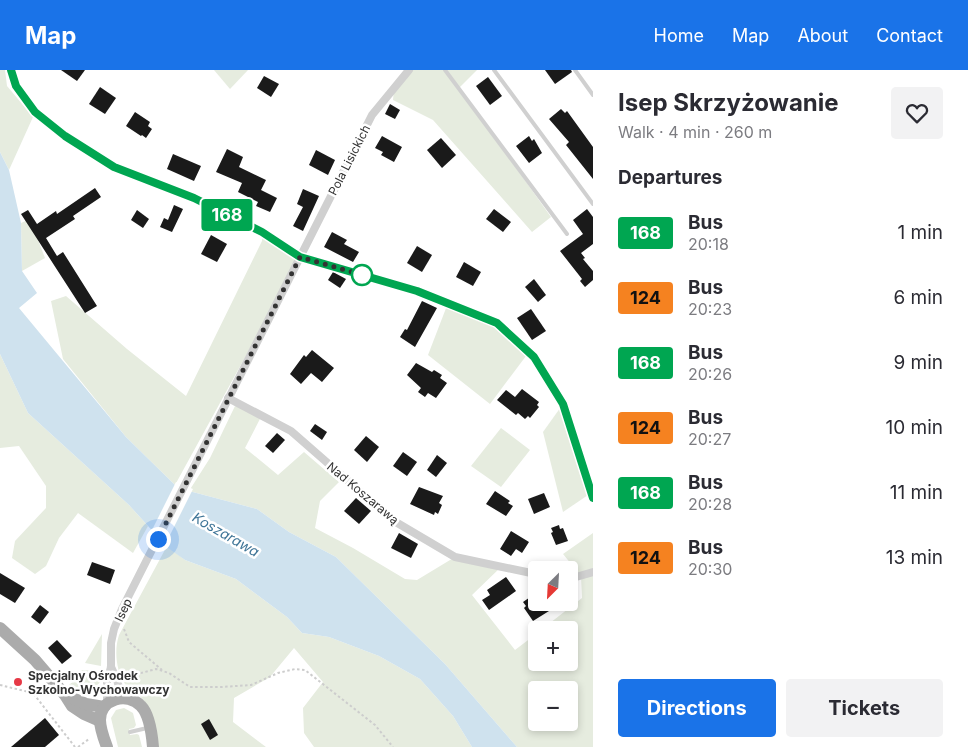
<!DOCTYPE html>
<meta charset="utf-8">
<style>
:root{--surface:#fff;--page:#f2f2f3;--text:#2b2b33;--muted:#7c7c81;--accent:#1a73e8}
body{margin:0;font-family:Inter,sans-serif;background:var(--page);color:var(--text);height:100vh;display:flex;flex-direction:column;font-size:19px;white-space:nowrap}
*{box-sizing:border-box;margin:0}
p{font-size:16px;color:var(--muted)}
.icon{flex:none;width:28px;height:28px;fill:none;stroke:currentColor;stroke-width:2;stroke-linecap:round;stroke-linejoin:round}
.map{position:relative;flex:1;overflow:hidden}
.side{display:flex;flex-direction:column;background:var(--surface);width:375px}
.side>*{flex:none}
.badge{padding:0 10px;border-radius:4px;font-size:18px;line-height:32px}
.needle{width:32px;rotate:204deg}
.controls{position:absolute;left:528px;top:491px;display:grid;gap:10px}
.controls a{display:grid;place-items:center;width:50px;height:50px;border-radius:5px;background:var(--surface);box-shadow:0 2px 8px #0003;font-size:25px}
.you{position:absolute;width:25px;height:25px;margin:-12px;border:4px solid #fff;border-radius:50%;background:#1a73e8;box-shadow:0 0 0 8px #1a73e833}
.map>.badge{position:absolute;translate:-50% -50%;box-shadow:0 0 0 2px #fff}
h2{padding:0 25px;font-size:19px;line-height:45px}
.round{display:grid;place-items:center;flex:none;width:52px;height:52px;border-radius:5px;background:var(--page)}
.summary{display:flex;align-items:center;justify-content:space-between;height:85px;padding:0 25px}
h1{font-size:24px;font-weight:700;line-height:38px}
.action{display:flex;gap:10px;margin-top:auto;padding:10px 25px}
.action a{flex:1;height:58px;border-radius:5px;background:var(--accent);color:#fff;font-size:20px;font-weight:700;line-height:58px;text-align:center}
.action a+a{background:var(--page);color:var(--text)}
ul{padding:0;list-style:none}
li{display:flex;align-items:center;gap:15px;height:65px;padding:0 25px}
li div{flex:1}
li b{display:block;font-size:19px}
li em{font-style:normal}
li .badge{min-width:55px;font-weight:700;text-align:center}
header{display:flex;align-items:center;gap:30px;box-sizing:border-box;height:70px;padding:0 25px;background:var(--accent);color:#fff}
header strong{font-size:24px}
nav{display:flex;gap:28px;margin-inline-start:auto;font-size:18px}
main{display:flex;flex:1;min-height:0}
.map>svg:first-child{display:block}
</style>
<header>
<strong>Map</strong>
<nav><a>Home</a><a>Map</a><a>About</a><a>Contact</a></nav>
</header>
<main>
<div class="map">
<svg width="593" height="677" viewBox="0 0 593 677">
<rect width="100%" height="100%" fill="#fff"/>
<g fill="#e6ecdf" fill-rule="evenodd">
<path d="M0 0H5L7 16 33 47 9 100 0 82Z"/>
<path d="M214 0H248L230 19Z"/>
<path d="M409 0H477L459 18 551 147 532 162 433 50 393 30 394 19Z"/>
<path d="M30 149 45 188 22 201 21 153Z"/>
<path d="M263 162 300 187 175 415 126 367 63 289 51 231 66 226 127 279 186 326 262 171Z"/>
<path d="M448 233 497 253 529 282 490 334 428 285Z"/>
<path d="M0 284 28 343 129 435 148 456 133 483 78 443 59 468 46 496 35 504 12 488 15 471 46 438V416L19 376 0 378Z"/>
<path d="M563 334 591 423 563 442 543 362Z"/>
<path d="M235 336 262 345 245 378 278 405 304 382 339 412 320 431 315 458 353 478 405 509 417 510 455 487 501 497 472 525 515 580 536 564V592H569V560H541L582 528 581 506 563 484 593 463V677H517L445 594 336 487 289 462 257 439 189 421 210 388ZM536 620H569V652H536Z"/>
<path d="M501 358 530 380 501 417 471 396Z"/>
<path d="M167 476 185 490 236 509 287 547 302 563 329 567 379 586 420 609 453 646 472 677H314L304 663 303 638 323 612 294 578 270 607 234 628 233 652 266 677H158C154 662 152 646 145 632 140 624 130 621 125 614 116 601 114 580 119 565Z"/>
<path d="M102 564 101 596 85 593Z"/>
<path d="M82 600 101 601V611L88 626 80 623 69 615 78 607Z"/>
<path d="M124 638 133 643 136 655 134 658 129 659 130 665 137 664 139 665 142 677H118L111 648 116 640Z"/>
</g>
<path fill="#cfe2ee" d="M0 82 9 100 21 153 22 201 37 223 19 238 126 367 175 415 189 421 257 439 289 462 336 487 445 594 517 677H472L453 646 420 609 379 586 329 567 302 563 287 547 236 509 185 490 168 478 129 435 28 343 0 284Z"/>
<path fill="#fff" d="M176 412 193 419 164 477 151 462Z"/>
<g fill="#1a1a1a">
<path d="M61 0H85L77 11Z"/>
<path d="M545 0H571L572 2 555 14Z"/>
<path d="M264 6 279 14 271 27 257 18Z"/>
<path d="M488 7 502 26 490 35 476 16Z"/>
<path d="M100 17 116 28 105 44 89 34Z"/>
<path d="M390 34 400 40 395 49 385 44Z"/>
<path d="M561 39 565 43 567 41 593 77V109L566 75 569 72 549 49Z"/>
<path d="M135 42 150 52 148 56 152 59 146 68 142 65 141 66 126 56Z"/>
<path d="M382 66 402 77 394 92 381 85 383 82 375 78Z"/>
<path d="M529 66 532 71 534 69 542 83 529 93 516 76Z"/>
<path d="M441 68 456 85 442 98 427 80Z"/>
<path d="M227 79 243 87 239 97 266 110 261 120 277 128 270 142 256 136 258 132 238 122 242 113 216 102Z"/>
<path d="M316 80 335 90 328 105 309 95Z"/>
<path d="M173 84 201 96 194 111 167 99Z"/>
<path d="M95 118 101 127 73 146 75 149 46 168 57 186 63 182 97 236 85 243 21 144 28 140 37 154 56 141 57 144Z"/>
<path d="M303 119 319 126 303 161 293 156 303 137 297 134Z"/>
<path d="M174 135 183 139 172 162 160 157 164 148 168 150Z"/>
<path d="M494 139 511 152 503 162 486 149Z"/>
<path d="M587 139 593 147V174L581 183 585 188 583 189 593 201V210L585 217 580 211 582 209 560 181 583 164 573 150Z"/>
<path d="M137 140 149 149 143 158 131 150Z"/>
<path d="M332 162 347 170 344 174 359 182 353 192 324 177Z"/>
<path d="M211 165 227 174 217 192 201 184Z"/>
<path d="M417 176 432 185 422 202 407 193Z"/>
<path d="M464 192 481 202 473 216 456 207Z"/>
<path d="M333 202 346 209 340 218 328 210Z"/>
<path d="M534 209 546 225 538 232 525 217Z"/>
<path d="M422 231 437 238 415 277 400 267 405 259 407 260Z"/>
<path d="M531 239 546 261 532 270 517 248Z"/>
<path d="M312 280 334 298 322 312 311 303 301 314 290 304 304 285 306 287Z"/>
<path d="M416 293 432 302 434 300 442 305 440 308 447 313 436 328 428 323 425 327 418 322 421 318 407 305Z"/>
<path d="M522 319 539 332 537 335 539 337 530 348 528 346 525 349 518 343 516 345 497 330 506 320 515 327Z"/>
<path d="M315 354 327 362 322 370 310 361Z"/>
<path d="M277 363 285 370 273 383 265 376Z"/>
<path d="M366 366 379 377 367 392 354 380Z"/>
<path d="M403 382 417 392 407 406 393 396Z"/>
<path d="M437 385 447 393 436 407 427 400Z"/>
<path d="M419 417 443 426 439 433 442 435 438 444 435 442 434 445 410 434Z"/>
<path d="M495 421 510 431 508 433 513 436 506 446 486 434Z"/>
<path d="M544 423 550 437 534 444 528 429Z"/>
<path d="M356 428 371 441 359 454 344 441Z"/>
<path d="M559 455 560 459 563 458 568 471 556 475 551 463 553 462 551 458Z"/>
<path d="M511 461 529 472 522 483 516 479 511 486 500 479Z"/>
<path d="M399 463 418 474 411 488 391 478Z"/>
<path d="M92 492 115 500 110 514 87 505Z"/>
<path d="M0 503 25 518 15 533 0 524Z"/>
<path d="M506 507 516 521 489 540 482 530 490 525 487 520Z"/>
<path d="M536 523V532H543L549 541 533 551 524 538 526 536 523 532Z"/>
<path d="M40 535 49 542 40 554 31 547Z"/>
<path d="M57 570 72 586 62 594 48 578Z"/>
<path d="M45 648 59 665 45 677H11Z"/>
<path d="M209 649 218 665 210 670 201 654Z"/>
</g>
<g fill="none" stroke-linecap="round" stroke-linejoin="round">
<g stroke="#cdcdcd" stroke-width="2" stroke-dasharray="2.5 2.5" stroke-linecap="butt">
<path d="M124 559 129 572 162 600"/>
<path d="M126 607 156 599 169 603 190 617H221L251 615 278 603 295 599 305 600 375 655 393 677"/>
<path d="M0 615 33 623 75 677"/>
<path d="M78 677 89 669"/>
</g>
<g stroke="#d0d0d0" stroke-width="4">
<path d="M445 0 567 164"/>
<path d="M494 0 593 134"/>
<path d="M575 0 593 25"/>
<path d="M130 662 147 658"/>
</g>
<g stroke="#d0d0d0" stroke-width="8">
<path d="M11 0 16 16 35 42 65 66 114 97 194 128 263 162 300 187 417 221 497 253 534 287 563 334 593 429"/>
<path d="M228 328 291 361 394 451 455 487 536 504"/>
<path d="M569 509 593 502"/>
<path d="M111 597 117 610 122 628"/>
<path d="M107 634V612L111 597V573L114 559 122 539 372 45 409 0"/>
</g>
<g stroke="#ababab" stroke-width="12">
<path d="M0 558 35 590 65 625 72 636 84 644 100 651"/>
<path d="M68 626 86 634 104 637"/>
<path d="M107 677C104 669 100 659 100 650 100 629 127 621 141 636 149 644 152 665 153 677"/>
</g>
</g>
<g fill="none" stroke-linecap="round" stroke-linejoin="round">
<defs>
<path id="line" d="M11 0 16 16 35 42 65 66 114 97 194 128 262 162 300 187 417 221 497 253 534 287 563 334 593 428"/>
</defs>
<use href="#line" stroke="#fff" stroke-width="11"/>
<use href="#line" stroke="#00a651" stroke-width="8"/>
<path stroke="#333" stroke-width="5" stroke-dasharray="0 9" d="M158 469 300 187 369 207 362 205"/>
</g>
<circle fill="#fff" stroke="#00a651" stroke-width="2.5" cx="362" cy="205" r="10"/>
<circle fill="#e63946" stroke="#fff" stroke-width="2" cx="18" cy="612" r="5"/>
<g text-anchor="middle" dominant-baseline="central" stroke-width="5" stroke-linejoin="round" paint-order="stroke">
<g font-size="12" fill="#333" stroke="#fff">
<text transform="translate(349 90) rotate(-63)">Pola Lisickich</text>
<text transform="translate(363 423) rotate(40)">Nad Koszarawą</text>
<text transform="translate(123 540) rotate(-65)">Isep</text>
</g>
<g font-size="12" font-weight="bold" fill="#333" stroke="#fff" text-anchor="start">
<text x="28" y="605">Specjalny Ośrodek<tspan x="28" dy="14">Szkolno-Wychowawczy</tspan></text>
</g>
<g font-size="14" font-style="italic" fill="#3f7597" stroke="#fff">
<text transform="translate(226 464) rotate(30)">Koszarawa</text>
</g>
</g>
</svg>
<div class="controls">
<a><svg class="needle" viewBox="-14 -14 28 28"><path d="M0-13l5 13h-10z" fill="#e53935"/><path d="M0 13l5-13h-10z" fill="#7c7c81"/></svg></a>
<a>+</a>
<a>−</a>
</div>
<div class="you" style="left:158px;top:469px"></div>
<b class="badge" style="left:227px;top:145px;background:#00a651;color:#fff">168</b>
</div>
<section class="side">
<div class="summary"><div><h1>Isep Skrzyżowanie</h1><p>Walk · 4 min · 260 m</p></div><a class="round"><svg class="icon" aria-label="heart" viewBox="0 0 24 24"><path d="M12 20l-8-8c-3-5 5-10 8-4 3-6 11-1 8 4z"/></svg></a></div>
<h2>Departures</h2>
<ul>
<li><span class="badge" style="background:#00a651;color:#fff">168</span><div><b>Bus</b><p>20:18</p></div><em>1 min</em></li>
<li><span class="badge" style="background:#f58220;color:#111">124</span><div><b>Bus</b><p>20:23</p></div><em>6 min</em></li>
<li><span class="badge" style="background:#00a651;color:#fff">168</span><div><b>Bus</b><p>20:26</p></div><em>9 min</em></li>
<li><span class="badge" style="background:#f58220;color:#111">124</span><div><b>Bus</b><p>20:27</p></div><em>10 min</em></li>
<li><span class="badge" style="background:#00a651;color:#fff">168</span><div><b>Bus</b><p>20:28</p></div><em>11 min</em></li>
<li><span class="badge" style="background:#f58220;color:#111">124</span><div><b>Bus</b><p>20:30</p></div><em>13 min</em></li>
</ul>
<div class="action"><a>Directions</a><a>Tickets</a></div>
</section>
</main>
